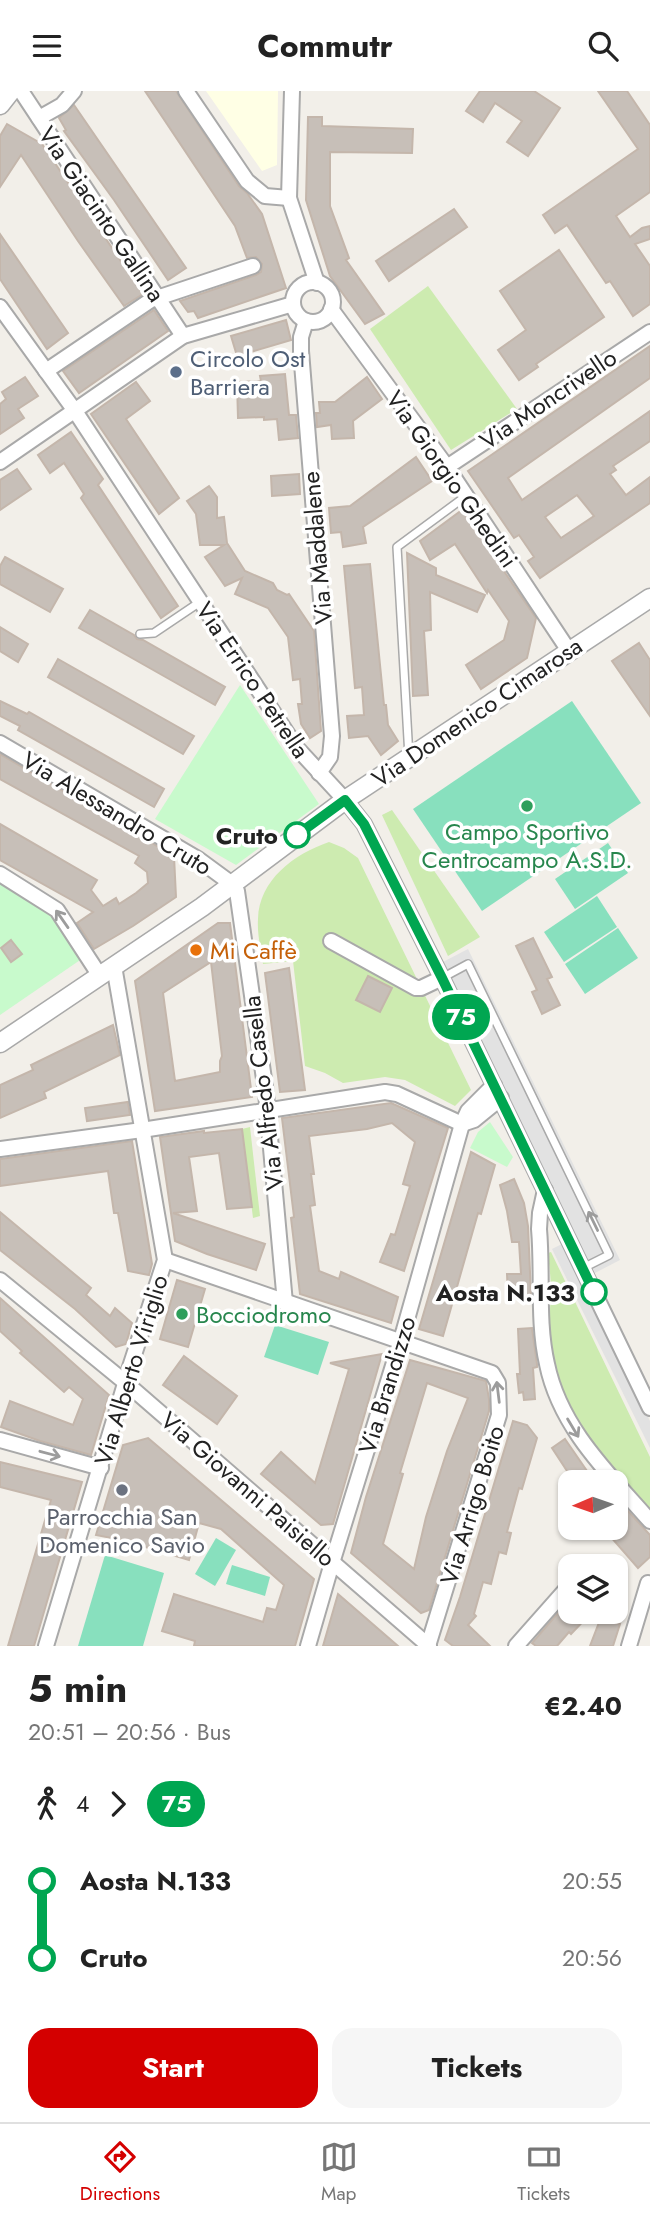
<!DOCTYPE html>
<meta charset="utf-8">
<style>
:root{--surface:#fff;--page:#f6f6f6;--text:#222;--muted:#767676;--line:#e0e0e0;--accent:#d40000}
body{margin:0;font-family:Jost,sans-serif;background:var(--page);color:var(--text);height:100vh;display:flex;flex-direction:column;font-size:26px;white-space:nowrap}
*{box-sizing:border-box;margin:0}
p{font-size:23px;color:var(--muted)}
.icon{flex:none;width:38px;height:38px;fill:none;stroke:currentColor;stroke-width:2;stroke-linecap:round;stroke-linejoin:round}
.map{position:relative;height:1555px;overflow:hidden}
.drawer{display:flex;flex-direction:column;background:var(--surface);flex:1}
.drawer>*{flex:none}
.badge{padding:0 14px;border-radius:23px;font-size:24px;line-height:46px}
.needle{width:46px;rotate:268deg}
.tools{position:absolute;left:558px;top:1379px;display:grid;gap:14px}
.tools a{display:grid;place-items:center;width:70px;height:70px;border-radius:14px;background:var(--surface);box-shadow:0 2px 5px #0004;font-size:35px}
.map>.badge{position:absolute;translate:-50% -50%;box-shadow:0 0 0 4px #fff}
.legs{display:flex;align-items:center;gap:10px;height:77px;padding:0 28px;font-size:23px}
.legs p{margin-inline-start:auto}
.head{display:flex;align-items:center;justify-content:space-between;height:119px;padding:0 28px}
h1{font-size:38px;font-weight:700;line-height:52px}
.button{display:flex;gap:14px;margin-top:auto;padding:14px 28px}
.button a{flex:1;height:80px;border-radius:21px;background:var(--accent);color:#fff;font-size:28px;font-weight:700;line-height:80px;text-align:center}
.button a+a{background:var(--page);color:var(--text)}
ul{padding:0 28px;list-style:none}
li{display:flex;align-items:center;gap:24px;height:77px;font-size:26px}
li i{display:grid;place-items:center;width:10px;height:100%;margin:0 9px;background:currentColor}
li i::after{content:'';width:18px;height:18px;margin:-9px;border:5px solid;border-radius:50%;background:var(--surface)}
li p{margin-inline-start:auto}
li:first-child i{background:linear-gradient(#0000 50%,currentColor 0)}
li:last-child i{background:linear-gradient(currentColor 50%,#0000 0)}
header{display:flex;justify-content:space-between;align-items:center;height:91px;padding:0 28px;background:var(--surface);font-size:32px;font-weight:700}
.dock{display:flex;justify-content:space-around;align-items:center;height:98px;border-top:2px solid var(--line);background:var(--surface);font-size:19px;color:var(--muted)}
.dock a{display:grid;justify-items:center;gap:4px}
.dock .active{color:var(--accent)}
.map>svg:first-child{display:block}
</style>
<header><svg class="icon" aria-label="menu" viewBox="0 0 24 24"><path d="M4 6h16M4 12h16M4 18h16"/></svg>Commutr<svg class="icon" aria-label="search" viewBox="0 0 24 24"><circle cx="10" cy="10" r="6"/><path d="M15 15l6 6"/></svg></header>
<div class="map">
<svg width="650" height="1555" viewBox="0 0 650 1555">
<rect width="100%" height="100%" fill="#f2efe9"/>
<path fill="#ffffe5" d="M206 0H278L277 74 262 80Z"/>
<g fill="#cdebb0">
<path d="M428 195 517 318 451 359 370 238Z"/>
<path d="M392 719 480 846 448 865 382 724Z"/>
<path d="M329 751 344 757 358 767 471 999 455 1015 405 989 385 986 343 992 325 982 305 975 293 870 263 873C261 859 257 843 258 828 259 789 294 763 329 751Z"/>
<path d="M250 1036 260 1125 253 1127 242 1038Z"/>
<path d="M551 1161 650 1366V1421C607 1371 557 1322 549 1253 547 1236 551 1217 551 1200 551 1187 549 1174 548 1162Z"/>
</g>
<g fill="#c8facc">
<path d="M240 594 319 713 236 774 155 728Z"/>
<path d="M0 783 57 819 86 865 0 924Z"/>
<path d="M490 1031 513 1066 507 1076 470 1057 478 1041Z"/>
</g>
<g fill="#88e0be">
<path d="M572 610 641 712 482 820 413 718Z"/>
<path d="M608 752 628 782 575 818 555 788Z"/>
<path d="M597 805 617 836 564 871 544 841Z"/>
<path d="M618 837 638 867 585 903 565 873Z"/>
<path d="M275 1234 329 1251 318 1284 264 1266Z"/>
<path d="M216 1447 236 1459 215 1495 195 1483Z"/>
<path d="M105 1464 164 1482 143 1555H78Z"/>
<path d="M232 1474 270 1486 265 1505 226 1493Z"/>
</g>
<g fill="#e2e2e2">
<path d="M468 858 620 1169 593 1183 441 872Z"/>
<path d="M564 1152 650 1330V1357L552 1158Z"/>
</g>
<g fill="#c7bfb8" stroke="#c4b6ab" stroke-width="2" fill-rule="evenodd">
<path d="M145 0H176L239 95 247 102 262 123 286 197 198 227 194 220 188 221 180 210 256 184 261 181 262 173 256 166 247 167 235 135Z"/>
<path d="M480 0H534L560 17 528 65 507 51 522 30 495 12 483 31 466 20Z"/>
<path d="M598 0H627L650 34V101L616 125 630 146 642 137 650 135V148L635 153 650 175V213L633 225 610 190 606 192 567 134 555 142 543 124 638 58Z"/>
<path d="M74 14 186 177 168 189 114 109 64 40 66 39 59 27Z"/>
<path d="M308 26H322V35L413 38 412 62 330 61V115L349 167 346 169 384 223 365 233 330 185 306 109Z"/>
<path d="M7 33 42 53 143 203 124 215 78 150 21 64 0 96V45Z"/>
<path d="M454 118 467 136 389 190 376 170Z"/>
<path d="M0 143 68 242 47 258 0 188Z"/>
<path d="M559 159 604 226 536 273 538 276 519 289 498 259 526 239 500 200Z"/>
<path d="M154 219 168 240 79 302 63 280Z"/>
<path d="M286 229 291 249 237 265 231 245Z"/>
<path d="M650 255V287L508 387 522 409 650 320V350L613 375 616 379 610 383 626 404 650 386V412L540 487 528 470 534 466 519 444 514 447 468 380ZM577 404 594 425 561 447 545 426Z"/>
<path d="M285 283 289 324H296L298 347 279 349 277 328 264 329V326L238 327 237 291 261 290 260 285Z"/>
<path d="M25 286 38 305 18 318 24 327 0 343V313L6 308 2 301Z"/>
<path d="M367 286 382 308 353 330 354 347 332 348 331 334 317 336 316 322H320L319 311H335Z"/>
<path d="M136 291 150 310 126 328 179 407 159 423 91 323Z"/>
<path d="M71 341 103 388 98 394 178 515 161 527 81 407 84 403 64 372 50 382 38 364Z"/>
<path d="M416 366 432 390 363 436 366 452 343 456 341 441 331 442 329 417 350 415Z"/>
<path d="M17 378 31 398 0 419V389Z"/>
<path d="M299 383 300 403 272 405 271 385Z"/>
<path d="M209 395 217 406V427L224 426 227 452 245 480 273 492 277 499 287 504 289 503 314 540 321 640 310 647 301 633 298 613H302L300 588 293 589 288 546 268 517 235 503 242 487 225 495 205 466 224 454H200L196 423 187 410Z"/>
<path d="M462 419 536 527 527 567 481 598 466 574 504 549 509 530 488 499 487 502 455 453 430 469 420 450Z"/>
<path d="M407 462 436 477V484L485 504 477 521 430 501 431 539 424 540 428 604 413 605Z"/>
<path d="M5 466 63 498 50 521 0 493V475Z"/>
<path d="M370 473 384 614H386L388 634 398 650 381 664 368 645 349 647 347 625 364 624 362 596 355 597 344 475Z"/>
<path d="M90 519 134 544 137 548 143 549 225 596 215 614 79 537Z"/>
<path d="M0 536 28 553 18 571 0 560Z"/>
<path d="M639 552 650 569V625L612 570Z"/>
<path d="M58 568 194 645 183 663 48 586Z"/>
<path d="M0 610 27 623 29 621 164 698 154 716 18 639 20 635 0 625Z"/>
<path d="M0 663 174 765 176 806 133 835 94 858 77 832 93 821 0 769V733L97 789 91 799 103 815 116 807 119 813 136 802 148 792 147 781 135 772 139 765 0 688Z"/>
<path d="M218 832H230L252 1006 155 1020 135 890ZM211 871 222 965 220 970V981L175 990 163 902Z"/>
<path d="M533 847 552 886 547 888 560 914 542 923 532 901 537 899 516 855Z"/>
<path d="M11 849 22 863 11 871 1 857Z"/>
<path d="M289 877 305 999 280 1001 265 882Z"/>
<path d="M368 885 392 897 380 921 356 909Z"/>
<path d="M113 934 120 964 44 1001 46 1007 0 1027V994L33 979 31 974Z"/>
<path d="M128 1011 130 1024 87 1030 85 1017Z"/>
<path d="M391 1012 448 1037 404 1180 380 1171 391 1143 395 1144 410 1095 403 1093 415 1051 392 1032 367 1038 309 1045 314 1083H311L315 1114 310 1115 319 1180 339 1188 341 1181 398 1206 391 1232 300 1203 291 1127 294 1126 282 1027Z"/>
<path d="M242 1038 252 1116 227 1118 219 1062 189 1066 197 1120 173 1122 265 1153 256 1179 207 1163 175 1150 160 1046 204 1040V1042Z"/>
<path d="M132 1050 152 1173 149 1184 128 1180 118 1122H114L108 1080 0 1095V1068Z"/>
<path d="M471 1061 495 1074 481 1123 478 1122 443 1245 419 1238Z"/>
<path d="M514 1088 524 1112 528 1135 531 1204 508 1205 507 1183H521L519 1151H512L507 1120 500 1094Z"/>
<path d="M0 1121 91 1197 86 1204 110 1225 115 1217 132 1232 126 1253 116 1256 75 1218 0 1159Z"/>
<path d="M177 1189 205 1198 188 1256 160 1248Z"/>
<path d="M0 1207 109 1304 91 1364 40 1350 1 1336 10 1310 73 1334 83 1308 69 1296 64 1301 20 1262 22 1260 0 1240Z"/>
<path d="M532 1237 537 1273V1276L533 1277 535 1308 524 1309 523 1301 519 1302 517 1283H520L518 1238Z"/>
<path d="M382 1263 333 1433 321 1434 261 1383 281 1361 315 1392 349 1278 330 1272Z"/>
<path d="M184 1265 237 1305 217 1333 163 1294Z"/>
<path d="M410 1269 486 1290 489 1308V1320L429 1519 421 1522 351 1462 366 1406ZM427 1292 468 1307 447 1360 426 1426 414 1478 383 1453 403 1383 400 1382Z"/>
<path d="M513 1330 527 1334 537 1347 522 1398 519 1397 507 1441 511 1442 506 1463 499 1461 491 1493 483 1491 474 1523 476 1525 468 1534 490 1555H453L445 1549 460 1506Z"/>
<path d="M148 1347 314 1488 295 1555H194L195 1550 162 1540 174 1503 263 1531 267 1517 276 1519 284 1494 221 1438 199 1432 189 1469 122 1449 96 1444 123 1354Z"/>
<path d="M565 1348 587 1380 573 1389 552 1357Z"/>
<path d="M0 1371 82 1391 34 1555H8L51 1409 0 1396Z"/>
<path d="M616 1407 650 1444V1466L638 1477 603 1437H616Z"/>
<path d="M338 1503 398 1555H323Z"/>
<path d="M570 1508V1521H592L571 1543 569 1541 557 1555H536L532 1552Z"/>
<path d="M600 1529 620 1533 613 1555H590Z"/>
</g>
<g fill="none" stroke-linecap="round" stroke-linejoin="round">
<defs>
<g id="service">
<path d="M140 543 154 542 200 511"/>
<path d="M409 666 397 456 466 405"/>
<path d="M442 887 468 873 609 1164 583 1177"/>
</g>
<g id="minor">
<path d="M21 0 183 245"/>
<path d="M186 0 247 90 265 105 289 107"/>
<path d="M292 0 289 107 317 192"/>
<path d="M39 27 62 14 74 0"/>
<circle cx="313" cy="211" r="20"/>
<path d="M0 216 75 320 296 656 345 709 364 733 442 887 650 1317"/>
<path d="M331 218 447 376 569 560"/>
<path d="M306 230 301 246V260L332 645 330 666 319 682"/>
<path d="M46 280 151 209 253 175"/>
<path d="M0 371 183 245 293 213"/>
<path d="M447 376 650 241"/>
<path d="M0 652 198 768 232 793 237 800 266 1002 285 1212"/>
<path d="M0 783 57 819 100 885"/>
<path d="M331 850 416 897H421L442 887"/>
<path d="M0 1058 142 1039 385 1001 397 1003 462 1033 474 1029 501 1007"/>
<path d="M545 1099 540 1122 539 1138C543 1183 537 1230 547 1273 560 1337 609 1383 650 1430"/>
<path d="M165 1169 492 1282 498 1292 499 1324 428 1555"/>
<path d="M0 1189 126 1292 429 1555"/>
<path d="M0 1349 101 1377"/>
<path d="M46 1555 130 1276 165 1169 114 875"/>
<path d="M308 1555 332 1472 404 1239 462 1033 468 1020 494 994"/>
<path d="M516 1555 570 1494"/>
<path d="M629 1555 648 1492"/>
</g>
<g id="tertiary">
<path d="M0 14 11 0"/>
<path d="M0 952 202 816 345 709 650 507"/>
</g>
</defs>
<use href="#service" stroke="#a9a9a9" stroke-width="10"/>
<use href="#minor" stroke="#a9a9a9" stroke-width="18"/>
<use href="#tertiary" stroke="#a9a9a9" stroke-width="21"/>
<use href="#service" stroke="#fff" stroke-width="7"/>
<use href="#minor" stroke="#fff" stroke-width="14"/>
<use href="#tertiary" stroke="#fff" stroke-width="18"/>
</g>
<defs><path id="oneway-shaft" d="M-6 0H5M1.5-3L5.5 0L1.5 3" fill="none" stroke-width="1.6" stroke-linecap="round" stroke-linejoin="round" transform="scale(1.75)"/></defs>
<g stroke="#9c9c9c">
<use href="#oneway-shaft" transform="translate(62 828) rotate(-125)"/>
<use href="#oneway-shaft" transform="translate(593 1130) rotate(-116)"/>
<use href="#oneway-shaft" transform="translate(498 1301) rotate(-97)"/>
<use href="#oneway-shaft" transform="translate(573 1337) rotate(59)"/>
<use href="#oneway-shaft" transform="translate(50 1363) rotate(15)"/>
</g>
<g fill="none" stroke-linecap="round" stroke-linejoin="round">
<defs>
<path id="line-1" d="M297 744 345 709 364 733 442 887 594 1201"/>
</defs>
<use href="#line-1" stroke="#fff" stroke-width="16"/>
<use href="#line-1" stroke="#00a651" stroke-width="10"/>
</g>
<circle fill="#5c6f8a" stroke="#fff" stroke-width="2.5" cx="176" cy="281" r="7"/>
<g fill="#2e9e5b" stroke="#fff" stroke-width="2.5">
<circle cx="527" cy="715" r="7"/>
<circle cx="182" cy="1223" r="7"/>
</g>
<g fill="#fff" stroke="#00a651" stroke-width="3.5">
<circle cx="297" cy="744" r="12"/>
<circle cx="594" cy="1201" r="12"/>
</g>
<circle fill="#e8710a" stroke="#fff" stroke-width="2.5" cx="196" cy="859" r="7"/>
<circle fill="#6b7280" stroke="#fff" stroke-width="2.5" cx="122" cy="1399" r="7"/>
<g text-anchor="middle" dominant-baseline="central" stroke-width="7" stroke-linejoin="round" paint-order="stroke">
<g font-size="24" fill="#222" stroke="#fff">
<text transform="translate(102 123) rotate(56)">Via Giacinto Gallina</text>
<text transform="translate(548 308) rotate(-34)">Via Moncrivello</text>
<text transform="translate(452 388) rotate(55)">Via Giorgio Ghedini</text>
<text transform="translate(317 457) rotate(-95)">Via Maddalene</text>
<text transform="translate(253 589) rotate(56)">Via Errico Petrella</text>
<text transform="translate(477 621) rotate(-34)">Via Domenico Cimarosa</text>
<text transform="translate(117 722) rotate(31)">Via Alessandro Cruto</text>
<text transform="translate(263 1002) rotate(-97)">Via Alfredo Casella</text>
<text transform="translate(131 1279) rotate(-73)">Via Alberto Viriglio</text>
<text transform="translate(387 1294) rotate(-73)">Via Brandizzo</text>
<text transform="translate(248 1398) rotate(41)">Via Giovanni Paisiello</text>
<text transform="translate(472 1414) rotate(-73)">Via Arrigo Boito</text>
</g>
<g font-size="24" fill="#4e5e75" stroke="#fff" text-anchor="start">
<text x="190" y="267">Circolo Ost<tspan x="190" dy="28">Barriera</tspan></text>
</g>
<g font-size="24" fill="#27864d" stroke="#fff">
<text x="527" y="740">Campo Sportivo<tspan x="527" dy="28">Centrocampo A.S.D.</tspan></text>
<text x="196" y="1223" text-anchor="start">Bocciodromo</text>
</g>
<g font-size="24" font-weight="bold" fill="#222" stroke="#fff" text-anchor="end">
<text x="278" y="744">Cruto</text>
<text x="575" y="1201">Aosta N.133</text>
</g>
<g font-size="24" fill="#c56008" stroke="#fff" text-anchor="start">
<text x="210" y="859">Mi Caffè</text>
</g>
<g font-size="24" fill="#5b616d" stroke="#fff">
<text x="122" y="1425">Parrocchia San<tspan x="122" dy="28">Domenico Savio</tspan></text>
</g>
</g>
</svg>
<div class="tools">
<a><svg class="needle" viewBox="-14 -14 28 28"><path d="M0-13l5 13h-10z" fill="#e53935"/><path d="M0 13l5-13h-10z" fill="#767676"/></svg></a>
<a><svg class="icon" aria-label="layers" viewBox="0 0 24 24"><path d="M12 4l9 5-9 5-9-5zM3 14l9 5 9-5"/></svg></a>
</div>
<b class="badge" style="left:461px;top:926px;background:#00a651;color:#fff">75</b>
</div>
<section class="drawer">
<div class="head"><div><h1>5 min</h1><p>20:51 – 20:56 · Bus</p></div><b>€2.40</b></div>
<div class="legs"><svg class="icon" aria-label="walk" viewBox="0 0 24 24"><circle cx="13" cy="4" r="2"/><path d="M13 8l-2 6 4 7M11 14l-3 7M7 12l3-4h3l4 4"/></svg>4<svg class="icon" aria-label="forward" viewBox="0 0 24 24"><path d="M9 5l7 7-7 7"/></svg><b class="badge" style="background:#00a651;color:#fff">75</b></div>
<ul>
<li><i style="color:#00a651"></i><b>Aosta N.133</b><p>20:55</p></li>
<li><i style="color:#00a651"></i><b>Cruto</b><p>20:56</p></li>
</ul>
<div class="button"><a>Start</a><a>Tickets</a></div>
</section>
<nav class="dock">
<a class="active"><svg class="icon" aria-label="directions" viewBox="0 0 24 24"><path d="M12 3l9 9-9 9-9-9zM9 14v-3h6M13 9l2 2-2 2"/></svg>Directions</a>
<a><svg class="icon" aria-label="map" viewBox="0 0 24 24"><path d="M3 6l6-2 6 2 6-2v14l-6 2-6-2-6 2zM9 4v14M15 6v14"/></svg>Map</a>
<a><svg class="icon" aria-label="tickets" viewBox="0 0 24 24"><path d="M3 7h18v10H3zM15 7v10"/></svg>Tickets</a>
</nav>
